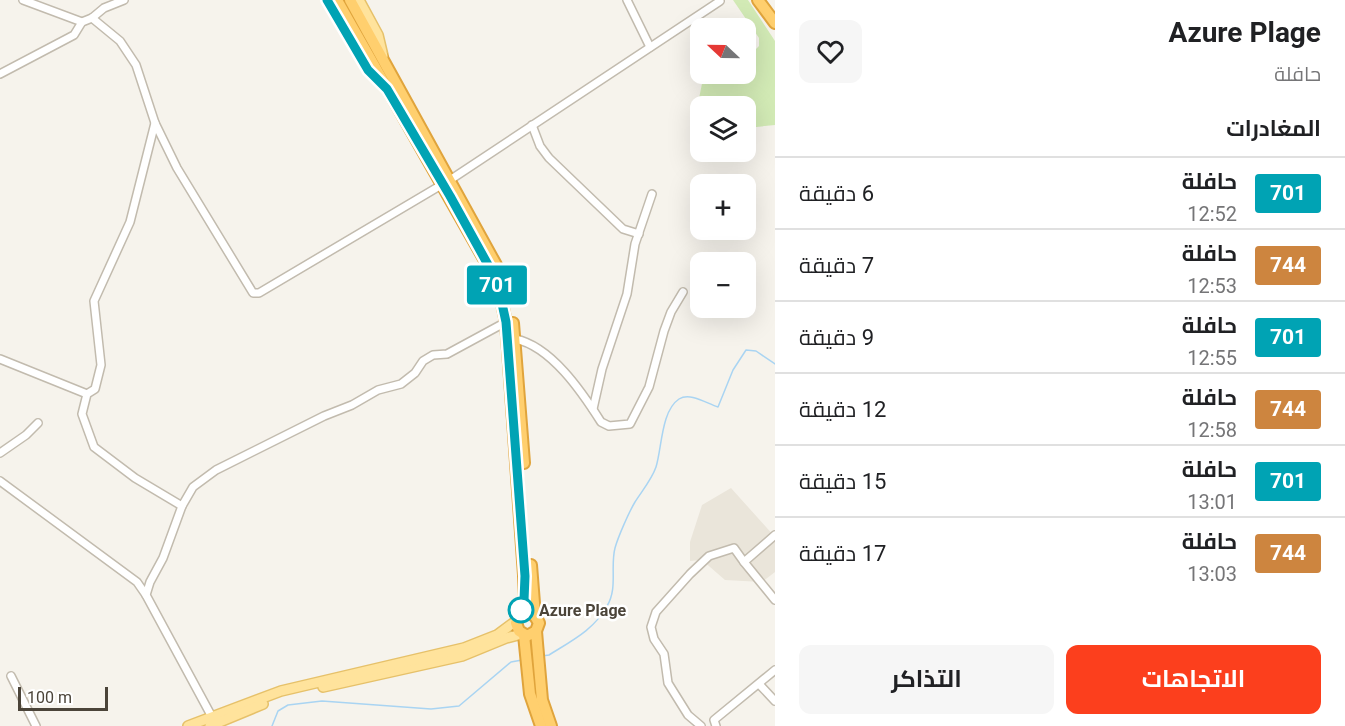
<!DOCTYPE html>
<html lang="ar">
<meta charset="utf-8">
<style>
:root{--surface:#fff;--page:#f6f6f6;--text:#202124;--muted:#757577;--line:#e0e0e0;--accent:#fc3f1d}
body{margin:0;font-family:Roboto,Cairo,sans-serif;background:var(--page);color:var(--text);direction:rtl;height:100vh;display:flex;flex-direction:column;font-size:22px;white-space:nowrap}
*{box-sizing:border-box;margin:0}
p{font-size:20px;color:var(--muted)}
.icon{flex:none;width:33px;height:33px;fill:none;stroke:currentColor;stroke-width:2;stroke-linecap:round;stroke-linejoin:round}
.map{position:relative;flex:1;overflow:hidden;direction:ltr}
.details{display:flex;flex-direction:column;background:var(--surface);width:570px}
.details>*{flex:none}
.badge{padding:0 12px;border-radius:4px;font-size:21px;line-height:39px}
.needle{width:39px;rotate:292deg}
.controls{position:absolute;left:690px;top:18px;display:grid;gap:12px}
.controls a{display:grid;place-items:center;width:66px;height:66px;border-radius:12px;background:var(--surface);box-shadow:0 6px 24px #0002;font-size:30px}
.scale{position:absolute;left:18px;bottom:15px;width:90px;box-sizing:border-box;padding-left:6px;border:3px solid #4b4439;border-top:0;font-size:16px;line-height:21px;white-space:nowrap;color:#4b4439;-webkit-text-stroke:4px #fff;paint-order:stroke}
.map>.badge{position:absolute;translate:-50% -50%;box-shadow:0 0 0 3px #fff}
h2{padding:0 24px;font-size:22px;line-height:54px}
.round{display:grid;place-items:center;flex:none;width:63px;height:63px;border-radius:12px;background:var(--page)}
.head{display:flex;align-items:center;justify-content:space-between;height:102px;padding:0 24px}
h1{font-size:28px;font-weight:700;line-height:45px}
.button{display:flex;gap:12px;margin-top:auto;padding:12px 24px}
.button a{flex:1;height:69px;border-radius:12px;background:var(--accent);color:#fff;font-size:24px;font-weight:700;line-height:69px;text-align:center}
.button a+a{background:var(--page);color:var(--text)}
ul{padding:0;list-style:none}
li{display:flex;align-items:center;gap:18px;height:72px;padding:0 24px;border-top:2px solid var(--line)}
li div{flex:1}
li b{display:block;font-size:22px}
li em{font-style:normal}
li .badge{min-width:66px;font-weight:700;text-align:center}
main{display:flex;flex:1;min-height:0}
.map>svg:first-child{display:block}
</style>
<main>
<section class="details">
<div class="head"><div><h1>Azure Plage</h1><p>حافلة</p></div><a class="round"><svg class="icon" aria-label="heart" viewBox="0 0 24 24"><path d="M12 20l-8-8c-3-5 5-10 8-4 3-6 11-1 8 4z"/></svg></a></div>
<h2>المغادرات</h2>
<ul>
<li><span class="badge" style="background:#00a3b4;color:#fff">701</span><div><b>حافلة</b><p>12:52</p></div><em>6 دقيقة</em></li>
<li><span class="badge" style="background:#cd853f;color:#fff">744</span><div><b>حافلة</b><p>12:53</p></div><em>7 دقيقة</em></li>
<li><span class="badge" style="background:#00a3b4;color:#fff">701</span><div><b>حافلة</b><p>12:55</p></div><em>9 دقيقة</em></li>
<li><span class="badge" style="background:#cd853f;color:#fff">744</span><div><b>حافلة</b><p>12:58</p></div><em>12 دقيقة</em></li>
<li><span class="badge" style="background:#00a3b4;color:#fff">701</span><div><b>حافلة</b><p>13:01</p></div><em>15 دقيقة</em></li>
<li><span class="badge" style="background:#cd853f;color:#fff">744</span><div><b>حافلة</b><p>13:03</p></div><em>17 دقيقة</em></li>
</ul>
<div class="button"><a>الاتجاهات</a><a>التذاكر</a></div>
</section>
<div class="map">
<svg width="775" height="726" viewBox="0 0 775 726">
<rect width="100%" height="100%" fill="#f6f3ec"/>
<path fill="#eae5da" d="M731 488 775 537V572L762 582 725 580 702 560 690 561V542L702 505Z"/>
<path fill="#d2eab5" d="M733 0H748L775 41V125L746 128V106H700V118L697 108 704 74H746V52L752 53 759 46V38Z"/>
<g fill="none" stroke-linecap="round" stroke-linejoin="round">
<g stroke="#a9d4f2" stroke-width="1.5">
<path d="M542 656 549 655C571 641 594 630 607 606 618 588 610 567 615 548 618 537 629 512 635 502 642 491 652 479 656 467 662 448 661 411 679 399 690 392 706 403 718 407L733 370 746 350 756 351 775 364"/>
<path d="M272 726 278 711 288 705 322 701 431 709 459 706 511 662 522 660"/>
</g>
<defs>
<g id="minor">
<path d="M23 0 82 22"/>
<path d="M627 0 650 47"/>
<path d="M92 18 120 41 136 65 155 123 177 168 253 293H259L443 184"/>
<path d="M0 74 74 35 82 22 92 18 104 8 124 0"/>
<path d="M155 123 130 222 94 301 101 365 95 389 87 394 82 414 94 447 135 478 182 506"/>
<path d="M532 125 540 146 549 158 623 229 639 234"/>
<path d="M450 180 720 1"/>
<path d="M515 339C551 346 582 392 601 422L609 426 630 424 649 387 664 331 671 312 683 292"/>
<path d="M0 359 87 394"/>
<path d="M593 409 602 369 627 294 635 244 652 194"/>
<path d="M0 453 26 435 38 423"/>
<path d="M0 481 137 582 146 595"/>
<path d="M744 562 775 535"/>
<path d="M11 676 36 726"/>
<path d="M759 684 775 701"/>
<path d="M212 717 146 595 150 582 163 558 182 506 193 487 216 470 324 416 352 405 378 390 401 384 415 373 423 361 433 355 447 354 506 322"/>
<path d="M701 726 688 715 668 683 664 654 654 639 651 627 656 612 690 574 709 556 734 548 744 562 775 600"/>
<path d="M716 726 714 720 775 670"/>
</g>
<g id="major">
<path d="M327 0 368 70 385 88"/>
<path d="M359 0 378 35 383 56"/>
<path d="M323 687 462 656 506 638 522 634"/>
<path d="M188 726 281 691 464 648 497 635 516 621"/>
<path d="M210 726 263 704"/>
</g>
<g id="highway">
<path d="M337 0 487 264 499 290 506 322 524 575V600L520 615"/>
<path d="M350 0 496 265"/>
<path d="M758 0 775 23"/>
<path d="M513 323 524 463"/>
<path d="M531 565 535 616"/>
<path d="M536 631 527 636 519 631 516 623 520 615 529 613 535 616 539 623 536 631 537 643 542 700 551 726"/>
<path d="M524 635 530 694 541 726"/>
</g>
</defs>
<use href="#minor" stroke="#c2bbae" stroke-width="10"/>
<use href="#major" stroke="#e6c16a" stroke-width="12"/>
<use href="#highway" stroke="#e0a43c" stroke-width="14"/>
<use href="#minor" stroke="#fff" stroke-width="7"/>
<use href="#major" stroke="#ffe39c" stroke-width="9"/>
<use href="#highway" stroke="#ffcf6e" stroke-width="10"/>
</g>
<g fill="none" stroke-linecap="round" stroke-linejoin="round">
<defs>
<path id="line" d="M327 0 368 70 387 89 450 196 492 272 501 299 506 322 525 576 524 600 520 615"/>
</defs>
<use href="#line" stroke="#fff" stroke-width="14"/>
<use href="#line" stroke="#00a3b4" stroke-width="9"/>
</g>
<circle fill="#fff" stroke="#00a3b4" stroke-width="3" cx="521" cy="610" r="12"/>
<g text-anchor="middle" dominant-baseline="central" stroke-width="5" stroke-linejoin="round" paint-order="stroke">
<g font-size="16" font-weight="bold" fill="#4b4439" stroke="#fff" text-anchor="start">
<text x="539" y="610">Azure Plage</text>
</g>
</g>
</svg>
<div class="controls">
<a><svg class="needle" viewBox="-14 -14 28 28"><path d="M0-13l5 13h-10z" fill="#e53935"/><path d="M0 13l5-13h-10z" fill="#757577"/></svg></a>
<a><svg class="icon" aria-label="layers" viewBox="0 0 24 24"><path d="M12 4l9 5-9 5-9-5zM3 14l9 5 9-5"/></svg></a>
<a>+</a>
<a>−</a>
</div>
<div class="scale">100 m</div>
<b class="badge" style="left:497px;top:285px;background:#00a3b4;color:#fff">701</b>
</div>
</main>
